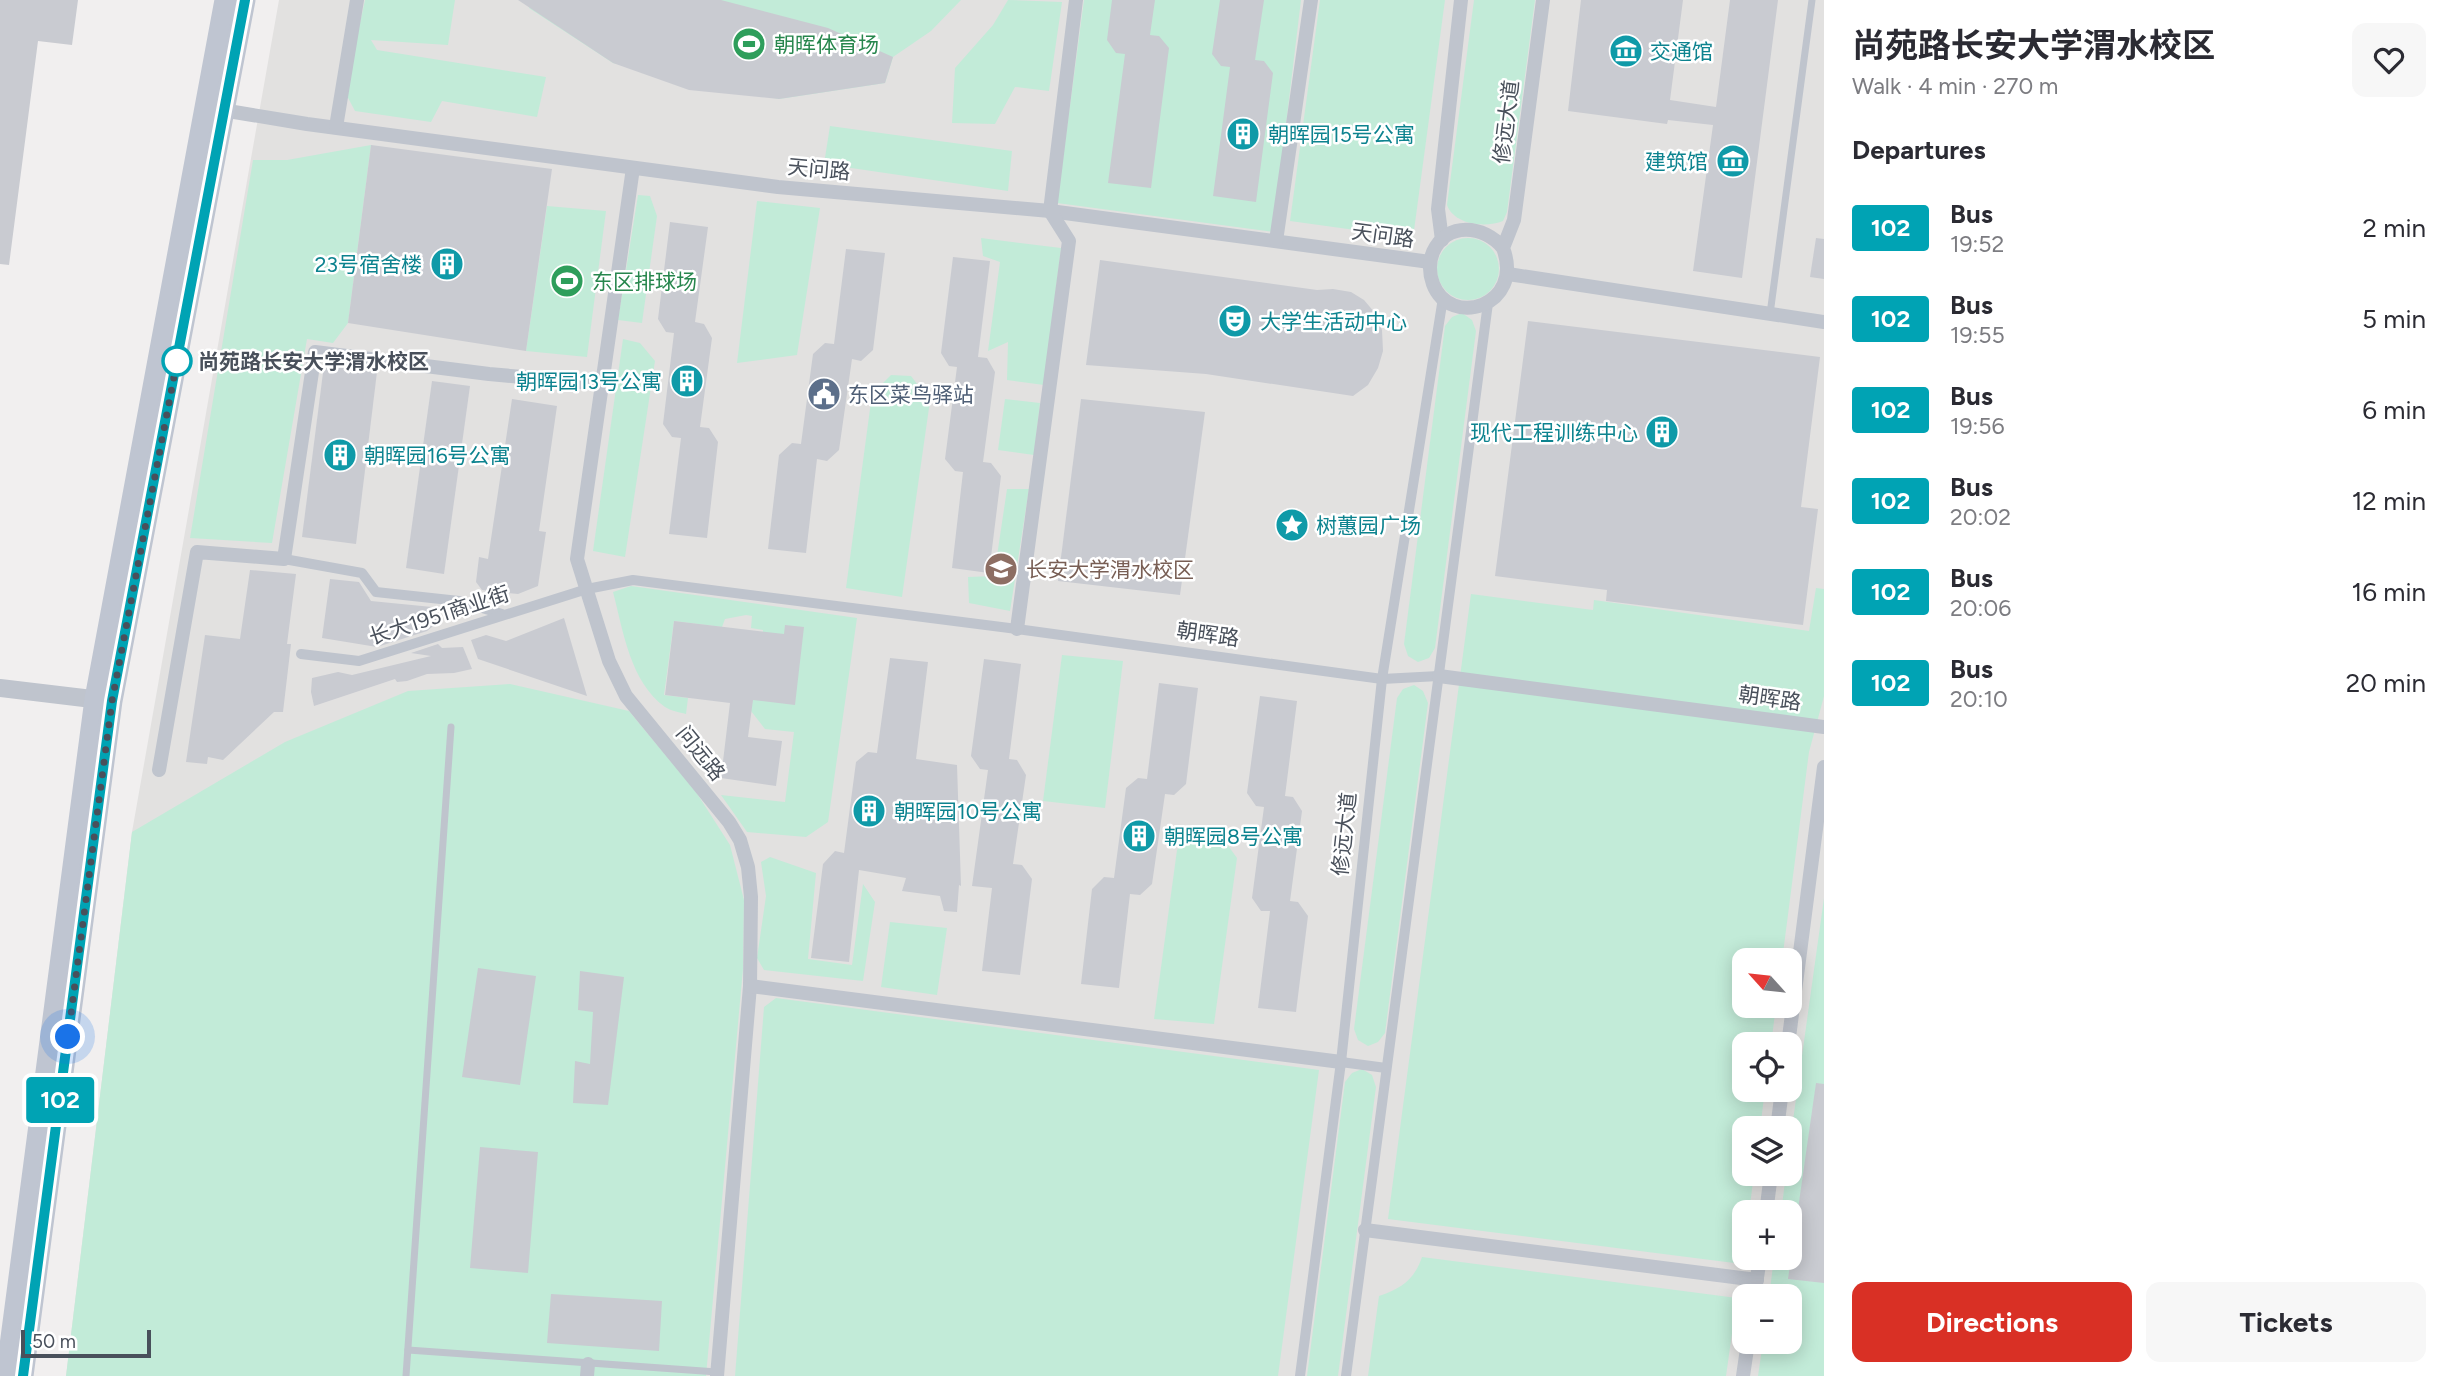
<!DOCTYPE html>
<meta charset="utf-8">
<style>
:root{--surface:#fff;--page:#f7f7f7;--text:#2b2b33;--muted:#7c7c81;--accent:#d93025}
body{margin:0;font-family:Figtree,"Noto Sans SC",sans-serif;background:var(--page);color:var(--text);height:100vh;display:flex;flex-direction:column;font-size:26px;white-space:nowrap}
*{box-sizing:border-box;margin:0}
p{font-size:23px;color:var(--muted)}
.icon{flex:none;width:38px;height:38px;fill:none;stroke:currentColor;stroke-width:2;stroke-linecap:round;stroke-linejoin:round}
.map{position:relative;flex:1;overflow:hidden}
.sheet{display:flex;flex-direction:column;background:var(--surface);width:630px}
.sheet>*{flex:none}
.badge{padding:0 14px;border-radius:5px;font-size:24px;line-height:46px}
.needle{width:46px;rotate:297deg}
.fabs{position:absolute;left:1732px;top:948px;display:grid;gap:14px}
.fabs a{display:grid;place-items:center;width:70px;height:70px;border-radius:14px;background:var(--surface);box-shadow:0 4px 18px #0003;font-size:35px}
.scale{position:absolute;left:21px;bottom:18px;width:130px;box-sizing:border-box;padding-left:7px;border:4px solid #49505b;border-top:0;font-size:19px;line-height:24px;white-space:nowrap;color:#49505b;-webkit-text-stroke:5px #fff;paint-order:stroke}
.you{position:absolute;width:35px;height:35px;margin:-18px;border:5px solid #fff;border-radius:50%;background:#1a73e8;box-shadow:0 0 0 10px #1a73e833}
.map>.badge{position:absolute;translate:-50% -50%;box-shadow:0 0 0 4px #fff}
h2{padding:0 28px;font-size:26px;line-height:63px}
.round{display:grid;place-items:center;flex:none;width:74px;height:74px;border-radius:14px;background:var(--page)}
.overview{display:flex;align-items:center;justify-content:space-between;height:119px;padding:0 28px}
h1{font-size:33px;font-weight:700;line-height:52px}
.action{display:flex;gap:14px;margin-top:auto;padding:14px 28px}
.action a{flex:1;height:80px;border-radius:14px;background:var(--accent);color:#fff;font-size:28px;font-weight:700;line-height:80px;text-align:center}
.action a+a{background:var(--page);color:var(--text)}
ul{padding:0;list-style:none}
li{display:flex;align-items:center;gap:21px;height:91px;padding:0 28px}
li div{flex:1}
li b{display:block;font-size:26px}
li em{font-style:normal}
li .badge{min-width:77px;font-weight:700;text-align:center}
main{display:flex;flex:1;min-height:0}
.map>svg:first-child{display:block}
</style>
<main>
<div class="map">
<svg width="1824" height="1376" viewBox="0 0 1824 1376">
<rect width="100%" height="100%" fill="#f1efef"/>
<path fill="#e2e1e0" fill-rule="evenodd" d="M279 0H1824V1376H66L132 832ZM1745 961H1790V1006H1745ZM1745 1045H1790V1090H1745ZM1745 1129H1790V1174H1745ZM1745 1213H1790V1258H1745ZM1745 1297H1790V1342H1745Z"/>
<g fill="#c2ebd8">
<path d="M365 0H455L448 45 371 40 377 50 546 77 537 117 442 101 431 122 355 111 345 92Z"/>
<path d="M530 0H961L931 31 893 57 885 83 779 99 613 63 529 8Z"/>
<path d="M1008 0 1062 2 1049 91 1015 87 995 124 952 123 955 68 993 25Z"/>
<path d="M1084 0H1301L1273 232 1057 203Z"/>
<path d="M1320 0H1445L1413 238 1290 221Z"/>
<path d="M1474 0H1535L1507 212 1503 221C1486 228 1454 225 1447 205Z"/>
<path d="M830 126 1012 151 1008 191 824 164Z"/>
<path d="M371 145 348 323 333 343 307 339 272 543 190 538 253 160H287Z"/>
<path d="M638 195 650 196 657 216 642 323 618 320Z"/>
<path d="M757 201 820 208 797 355 737 363Z"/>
<path d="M547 206 606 211 587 357 526 351Z"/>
<path d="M981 238 1061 248 1044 385 1007 380 1008 342 988 351 1000 262 983 256Z"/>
<circle cx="1468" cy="269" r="31"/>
<path d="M1462 313 1472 320 1476 331 1435 648 1429 658 1418 662 1408 656 1404 644 1445 326 1452 317Z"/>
<path d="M623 339 640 343 655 361 625 557 593 551Z"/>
<path d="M891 375 911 376 930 401 902 597 846 588 872 394Z"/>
<path d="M1005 399 1040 403 1034 455 998 450Z"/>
<path d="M1007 489H1029L1010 611 969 603 968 577 994 576Z"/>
<path d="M631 586 857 618 828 822 806 837 747 832 721 795 785 802 794 732 765 729 751 711 763 630 751 628 752 616 746 615 725 619 722 627 674 621 664 695 688 698 686 714C679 712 671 711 665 707 630 682 623 630 613 592Z"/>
<path d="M1816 588 1824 589V696L1809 752 1782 961H1745V1006H1776L1771 1045H1745V1090H1765L1760 1129H1745V1174H1754L1749 1213H1745L1742 1264 1388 1219 1471 594 1593 610 1594 600 1809 631Z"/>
<path d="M1062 655 1123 661 1105 808 1043 801Z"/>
<path d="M510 684 629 711 696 792 730 845 744 900 743 969 706 1376H66L132 832 285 742 408 691Z"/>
<path d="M1414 685 1423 691 1428 703 1385 1033 1378 1042 1368 1046 1358 1040 1354 1029 1397 698 1403 689Z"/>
<path d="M1200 827 1216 829 1237 858 1214 1024 1154 1019 1177 850Z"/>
<path d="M770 857 816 873 808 959 852 965 863 884 875 902 863 981 764 970 757 958 766 896 761 862Z"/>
<path d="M1824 898V1376H1758L1763 1342H1790V1297H1769L1774 1258H1790V1213H1781L1786 1174H1790V1142Z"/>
<path d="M890 922 947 928 937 995 881 987Z"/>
<path d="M776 998 1319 1070 1278 1376H735L764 1007Z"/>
<path d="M1362 1069 1372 1075 1376 1087 1338 1376H1307L1345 1082 1352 1073Z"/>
<path d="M1422 1257 1737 1298 1726 1376H1368L1379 1296C1402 1288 1414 1280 1422 1257Z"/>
</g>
<g fill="#c9cbd1">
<path d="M0 0H78L72 45 38 41 9 265 0 264Z"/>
<path d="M518 0H721L828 28 893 57 885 83 779 99 689 90 613 63Z"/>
<path d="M1112 0H1155L1150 35 1159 36 1169 48 1151 188 1108 183 1125 54 1116 53 1107 40Z"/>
<path d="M1220 0H1264L1255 60 1264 61 1273 73 1256 202 1213 196 1230 67 1221 66 1212 54Z"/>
<path d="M1581 0H1683L1670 100 1716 107 1730 0H1778L1742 278 1693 271 1713 125 1668 120 1667 124 1568 111Z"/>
<path d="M371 145 552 169 526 351 348 323Z"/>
<path d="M670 222 708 227 695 322 704 324 712 338 700 427 709 428 718 442 707 538 669 534 681 438 672 437 663 424 674 333 666 332 658 319Z"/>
<path d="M1816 238 1824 239V279L1810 277Z"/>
<path d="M846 249 885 253 873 350 861 361 852 359 839 450 827 461 817 459 806 553 768 549 779 455 792 443 801 444 813 354 825 343 834 344Z"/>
<path d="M953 257 990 261 978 357 987 358 995 372 983 462 991 463 1001 476 989 573 952 568 963 472 955 471 945 459 957 367 949 366 941 353Z"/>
<path d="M1100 260 1317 290 1333 289 1351 292 1364 300 1375 313 1382 330 1383 351 1378 368 1368 385 1353 396 1206 374 1086 365Z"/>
<path d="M1528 321 1820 357 1801 507 1818 509 1803 625 1606 601 1607 590 1495 576Z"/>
<path d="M324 365 377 372 356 544 302 537Z"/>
<path d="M432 381 470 386 444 574 406 568Z"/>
<path d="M512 399 557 406 539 531 546 532 538 586 518 594 482 590 476 582 479 557 488 559Z"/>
<path d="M1081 399 1205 412 1180 595 1058 581Z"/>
<path d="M250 570 296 574 287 644H291L283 712H274L223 760 208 757 207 764 186 762 205 635 240 639Z"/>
<path d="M330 579 359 582 371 601 432 607 437 609 440 614 439 621 427 631 377 647 322 638Z"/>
<path d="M564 618 587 696 478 659 471 640 486 635 506 641Z"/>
<path d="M674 621 784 634 785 625 804 627 795 705 753 700 748 737 782 741 776 786 721 778 730 703 665 695Z"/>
<path d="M438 644 442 648 463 647 472 669 454 673 427 674 407 681 397 682 395 679 314 706 311 692 312 678 338 672 352 675 431 656 411 653Z"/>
<path d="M890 658 928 662 916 759 957 765 961 886 959 885 957 912 944 911 940 896 902 891 906 878 859 870 849 962 811 958 823 864 835 851 844 853 856 762 868 752 877 753Z"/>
<path d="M984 659 1021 664 1009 759 1017 760 1026 775 1013 864 1022 865 1032 879 1020 975 982 971 992 888 972 886 988 770 980 769 971 756Z"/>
<path d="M1159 683 1198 688 1186 784 1174 795 1165 794 1152 884 1140 895 1130 894 1119 988 1081 984 1092 889 1104 877 1114 878 1126 788 1138 778 1147 779Z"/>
<path d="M1260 696 1297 701 1285 796 1293 797 1302 811 1290 901 1298 902 1308 916 1296 1012 1258 1008 1270 911H1261L1252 898 1264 807 1256 806 1247 793Z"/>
<path d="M478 968 536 976 520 1085 462 1077Z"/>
<path d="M580 971 624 977 608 1105 573 1103 575 1061 590 1064 593 1012 578 1010Z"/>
<path d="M1816 1083 1824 1084V1283L1788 1279Z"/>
<path d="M480 1147 538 1152 528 1273 470 1268Z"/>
<path d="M551 1294 662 1301 659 1351 547 1343Z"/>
</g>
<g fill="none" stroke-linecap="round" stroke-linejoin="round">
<g stroke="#bfc4cd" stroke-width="7">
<path d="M1770 314 1812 0"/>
<path d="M408 1350 717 1372"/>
<path d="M406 1376 451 727"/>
</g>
<g stroke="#bfc4cd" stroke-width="10">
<path d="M284 559 362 573 376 592 459 601 502 614"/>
<path d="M301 654 359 661 587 589 633 580 1017 629 1382 679 1439 676"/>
<path d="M1341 1062 1386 1068"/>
<path d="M1300 1376 1341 1062 1382 679 1443 298"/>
<path d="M1346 1376 1488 303"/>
</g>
<g stroke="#bfc4cd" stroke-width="14">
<path d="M216 109 307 124 778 187 1050 211 1430 262"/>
<path d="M336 127 357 0"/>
<path d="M633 168 577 559 609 661 626 696 729 822 740 840 748 867 751 897 750 986 717 1376"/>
<path d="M1442 240 1438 209 1461 0"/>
<path d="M1276 241 1311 0"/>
<path d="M1503 248C1484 225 1447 221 1433 252 1429 262 1429 273 1433 284 1450 329 1525 306 1503 248L1514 220 1543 0"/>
<path d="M1508 274 1824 322"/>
<path d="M1017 629 1069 241 1050 211 1076 0"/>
<path d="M1439 676 1824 727"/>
<path d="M159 770 197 552 284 559 315 352 489 374 602 384"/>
<path d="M750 986 1341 1062"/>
<path d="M1788 1045 1824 767"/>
<path d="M1777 1129 1782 1090"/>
<path d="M1766 1213 1771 1174"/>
<path d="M1365 1230 1757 1280"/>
<path d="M1754 1297 1760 1258"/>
<path d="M587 1376 588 1364"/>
<path d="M1743 1376 1748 1342"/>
</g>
<path stroke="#bfc4cd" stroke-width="18" d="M0 688 109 701"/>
<g stroke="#bfc5d1" stroke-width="21">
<path d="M6 1376 95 699 225 0"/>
<path d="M23 1376 112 701 245 0"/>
</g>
</g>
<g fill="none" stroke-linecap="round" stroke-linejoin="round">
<defs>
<path id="line" d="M23 1376 112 701 245 0"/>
</defs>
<use href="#line" stroke="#fff" stroke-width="16"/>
<use href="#line" stroke="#00a3b4" stroke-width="10"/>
<path stroke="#49505b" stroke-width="7" stroke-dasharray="0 12.6" d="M68 1037 112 701 177 361"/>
</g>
<defs>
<symbol id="stadium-disc" viewBox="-11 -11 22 22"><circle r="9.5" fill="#2e9e5b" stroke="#fff"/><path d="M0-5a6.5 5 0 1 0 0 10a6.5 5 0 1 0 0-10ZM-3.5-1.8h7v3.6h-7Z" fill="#fff"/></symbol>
<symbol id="museum-disc" viewBox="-11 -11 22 22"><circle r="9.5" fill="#0f9aa8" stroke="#fff"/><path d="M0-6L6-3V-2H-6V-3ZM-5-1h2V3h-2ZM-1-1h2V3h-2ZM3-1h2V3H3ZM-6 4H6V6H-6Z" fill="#fff"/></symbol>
<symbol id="building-disc" viewBox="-11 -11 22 22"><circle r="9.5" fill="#0f9aa8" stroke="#fff"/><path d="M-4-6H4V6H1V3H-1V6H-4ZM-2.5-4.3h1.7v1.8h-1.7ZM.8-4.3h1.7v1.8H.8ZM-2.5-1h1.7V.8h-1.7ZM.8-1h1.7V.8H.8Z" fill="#fff"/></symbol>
<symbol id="theatre-disc" viewBox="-11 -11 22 22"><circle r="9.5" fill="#0f9aa8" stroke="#fff"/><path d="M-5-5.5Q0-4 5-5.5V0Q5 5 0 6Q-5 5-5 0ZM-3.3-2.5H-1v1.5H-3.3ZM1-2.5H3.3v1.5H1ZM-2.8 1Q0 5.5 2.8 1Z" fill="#fff"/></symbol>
<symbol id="civic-disc" viewBox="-11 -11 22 22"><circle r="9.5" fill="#5c6f8a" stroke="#fff"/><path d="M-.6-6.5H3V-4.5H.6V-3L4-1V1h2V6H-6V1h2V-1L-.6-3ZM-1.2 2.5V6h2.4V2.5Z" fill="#fff"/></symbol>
<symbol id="sight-disc" viewBox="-11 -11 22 22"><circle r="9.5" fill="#0f9aa8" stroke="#fff"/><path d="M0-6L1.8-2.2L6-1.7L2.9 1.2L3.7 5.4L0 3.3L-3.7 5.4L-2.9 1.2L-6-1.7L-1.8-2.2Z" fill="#fff"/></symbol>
<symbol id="university-disc" viewBox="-11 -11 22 22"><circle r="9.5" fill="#8d6e63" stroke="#fff"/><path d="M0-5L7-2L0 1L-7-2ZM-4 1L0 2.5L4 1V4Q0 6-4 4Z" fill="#fff"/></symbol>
</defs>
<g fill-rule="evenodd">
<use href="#stadium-disc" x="730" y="25" width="38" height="38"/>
<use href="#museum-disc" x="1607" y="32" width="38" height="38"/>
<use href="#building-disc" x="1224" y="115" width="38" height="38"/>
<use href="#museum-disc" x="1714" y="142" width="38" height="38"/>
<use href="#building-disc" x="428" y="245" width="38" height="38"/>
<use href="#stadium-disc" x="548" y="262" width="38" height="38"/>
<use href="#theatre-disc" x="1216" y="302" width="38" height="38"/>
<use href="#building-disc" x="668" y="362" width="38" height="38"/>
<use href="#civic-disc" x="805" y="375" width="38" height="38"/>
<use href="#building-disc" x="1643" y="413" width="38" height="38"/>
<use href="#building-disc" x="321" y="436" width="38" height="38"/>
<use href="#sight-disc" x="1273" y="506" width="38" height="38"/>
<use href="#university-disc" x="982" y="550" width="38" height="38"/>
<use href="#building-disc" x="850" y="792" width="38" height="38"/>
<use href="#building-disc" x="1120" y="817" width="38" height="38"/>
</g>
<circle fill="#fff" stroke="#00a3b4" stroke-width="3.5" cx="177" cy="361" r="14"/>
<g text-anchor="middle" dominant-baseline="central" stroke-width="5" stroke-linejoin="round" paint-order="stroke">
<g font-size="21" fill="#27864d" stroke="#fff" text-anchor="start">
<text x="774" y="44">朝晖体育场</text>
<text x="592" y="281">东区排球场</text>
</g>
<g font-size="21" fill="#0d838f" stroke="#fff" text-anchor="start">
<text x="1650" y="51">交通馆</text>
<text x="1268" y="134">朝晖园15号公寓</text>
<text x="1708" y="161" text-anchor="end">建筑馆</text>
<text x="422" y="264" text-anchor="end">23号宿舍楼</text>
<text x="1260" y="321">大学生活动中心</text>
<text x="662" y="381" text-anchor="end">朝晖园13号公寓</text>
<text x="1638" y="432" text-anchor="end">现代工程训练中心</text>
<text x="364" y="455">朝晖园16号公寓</text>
<text x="1316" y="525">树蕙园广场</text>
<text x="894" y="811">朝晖园10号公寓</text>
<text x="1164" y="836">朝晖园8号公寓</text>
</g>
<g font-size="21" fill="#49505b" stroke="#fff">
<text transform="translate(1506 122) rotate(-83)">修远大道</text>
<text transform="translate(819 169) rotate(5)">天问路</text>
<text transform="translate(1383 235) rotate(8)">天问路</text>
<text transform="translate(439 615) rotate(-18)">长大1951商业街</text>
<text transform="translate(1208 634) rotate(8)">朝晖路</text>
<text transform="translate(1770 698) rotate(8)">朝晖路</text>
<text transform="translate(701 753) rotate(51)">问远路</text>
<text transform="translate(1344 834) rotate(-84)">修远大道</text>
</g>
<g font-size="21" font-weight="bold" fill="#49505b" stroke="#fff" text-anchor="start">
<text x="198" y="361">尚苑路长安大学渭水校区</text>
</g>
<g font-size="21" fill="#4e5e75" stroke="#fff" text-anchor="start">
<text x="848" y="394">东区菜鸟驿站</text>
</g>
<g font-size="21" fill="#785e54" stroke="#fff" text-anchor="start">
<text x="1026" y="569">长安大学渭水校区</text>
</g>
</g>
</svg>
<div class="fabs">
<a><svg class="needle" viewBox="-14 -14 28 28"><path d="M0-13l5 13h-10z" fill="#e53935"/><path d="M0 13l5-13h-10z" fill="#7c7c81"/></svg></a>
<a><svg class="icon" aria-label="locate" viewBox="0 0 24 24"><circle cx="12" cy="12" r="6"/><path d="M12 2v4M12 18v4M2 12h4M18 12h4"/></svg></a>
<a><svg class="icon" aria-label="layers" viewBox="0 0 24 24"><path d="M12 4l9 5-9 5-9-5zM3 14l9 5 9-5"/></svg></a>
<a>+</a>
<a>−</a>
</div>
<div class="scale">50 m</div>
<div class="you" style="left:68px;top:1037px"></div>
<b class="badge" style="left:60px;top:1100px;background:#00a3b4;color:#fff">102</b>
</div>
<section class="sheet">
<div class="overview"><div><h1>尚苑路长安大学渭水校区</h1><p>Walk · 4 min · 270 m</p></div><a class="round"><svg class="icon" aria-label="heart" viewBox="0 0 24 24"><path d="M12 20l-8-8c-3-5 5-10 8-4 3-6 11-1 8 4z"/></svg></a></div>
<h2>Departures</h2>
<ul>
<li><span class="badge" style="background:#00a3b4;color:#fff">102</span><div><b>Bus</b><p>19:52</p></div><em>2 min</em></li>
<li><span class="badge" style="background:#00a3b4;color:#fff">102</span><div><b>Bus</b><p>19:55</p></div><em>5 min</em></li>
<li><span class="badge" style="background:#00a3b4;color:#fff">102</span><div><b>Bus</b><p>19:56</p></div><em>6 min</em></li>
<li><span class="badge" style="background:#00a3b4;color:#fff">102</span><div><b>Bus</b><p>20:02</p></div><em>12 min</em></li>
<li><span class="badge" style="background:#00a3b4;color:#fff">102</span><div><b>Bus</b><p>20:06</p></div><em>16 min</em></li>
<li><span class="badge" style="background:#00a3b4;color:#fff">102</span><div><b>Bus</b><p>20:10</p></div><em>20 min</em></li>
</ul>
<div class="action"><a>Directions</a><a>Tickets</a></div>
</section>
</main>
